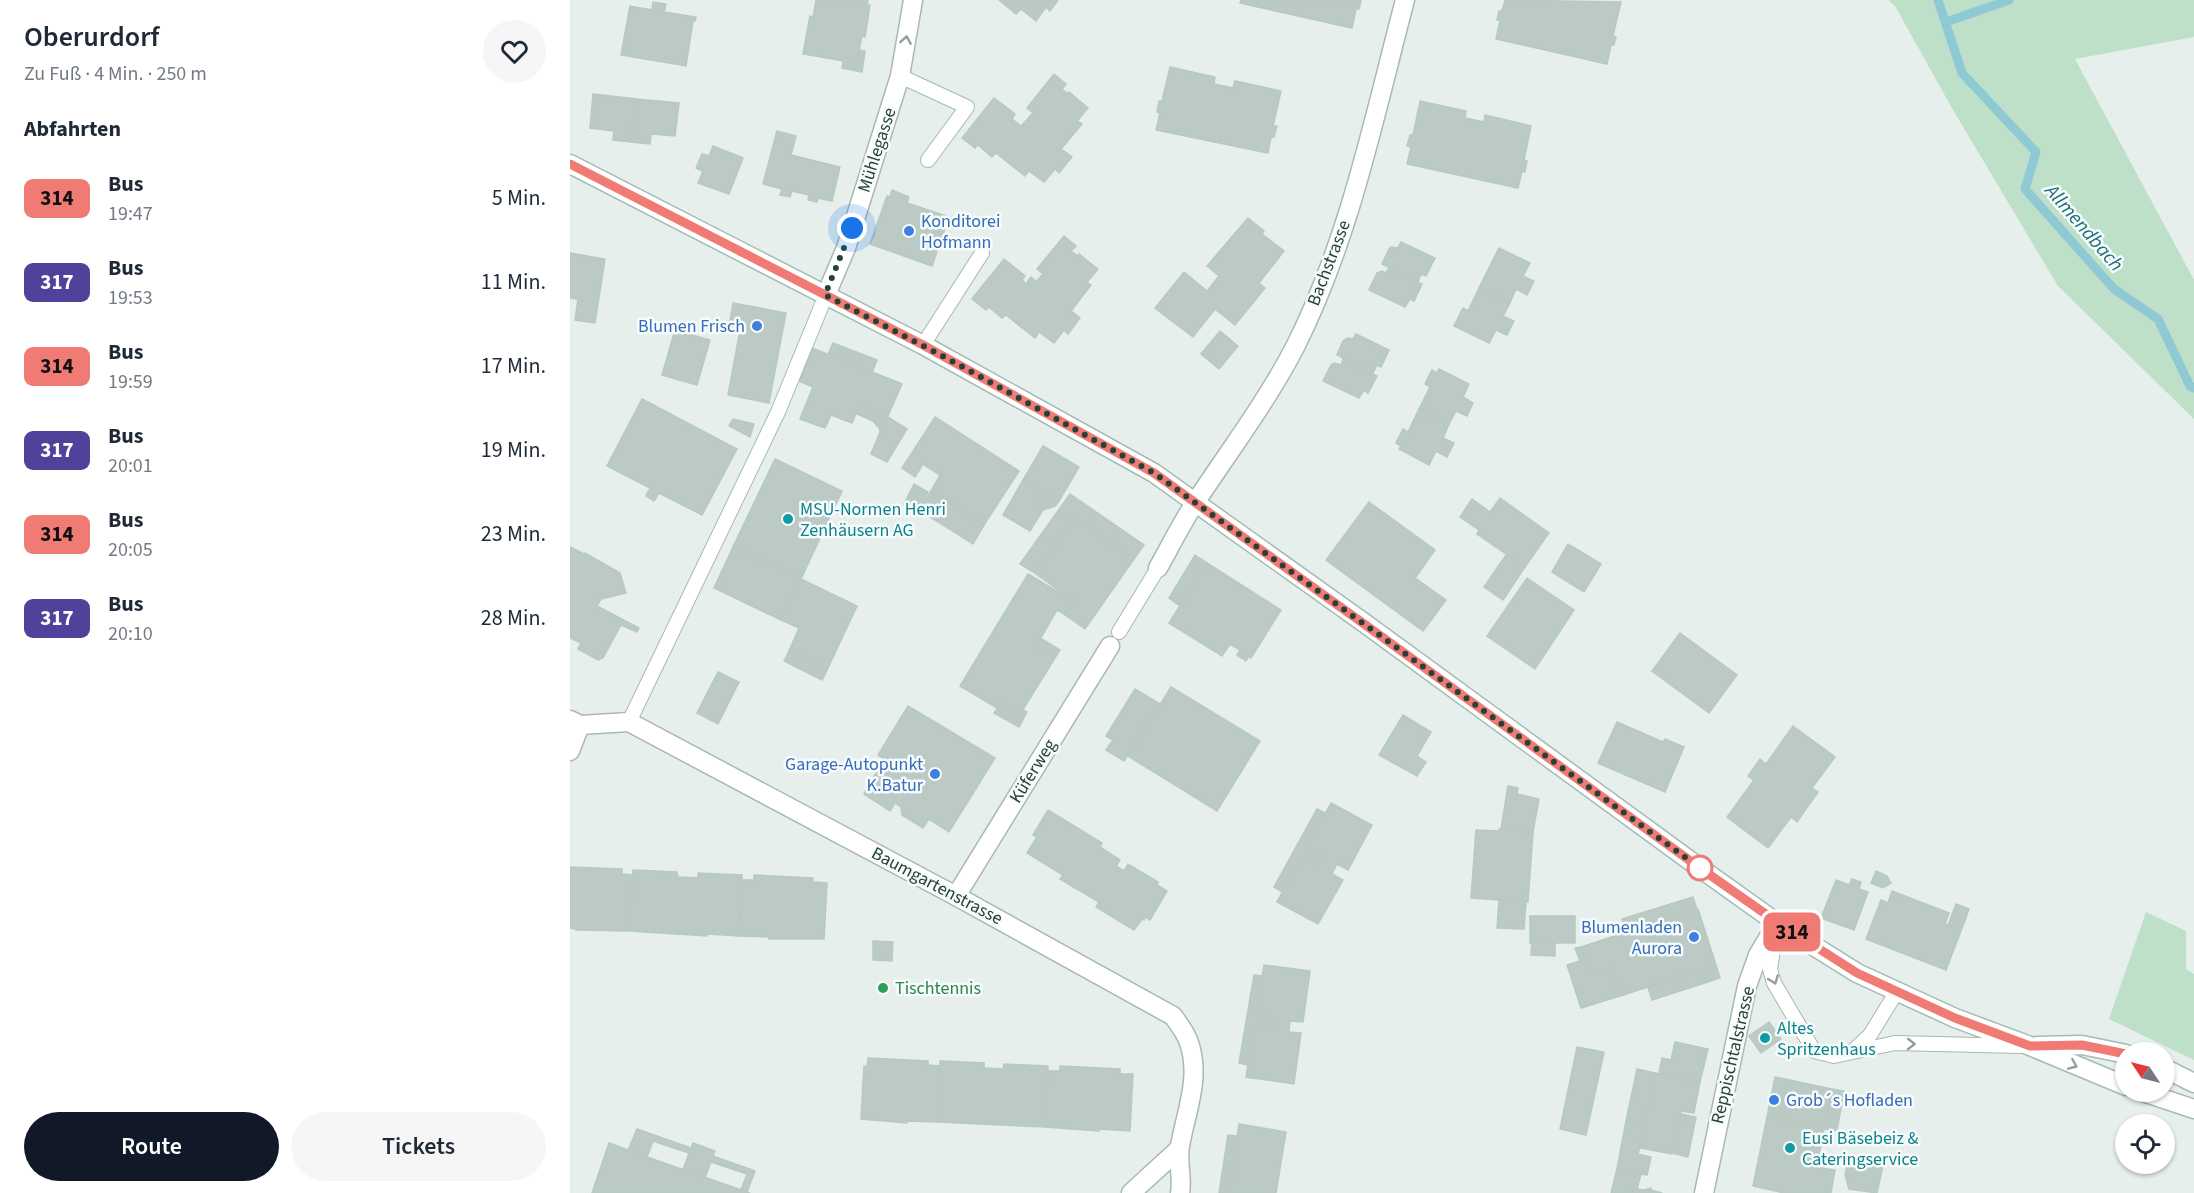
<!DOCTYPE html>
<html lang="de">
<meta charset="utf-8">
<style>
:root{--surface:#fff;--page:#f6f6f7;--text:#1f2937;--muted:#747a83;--accent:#111827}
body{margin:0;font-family:"Source Sans 3",sans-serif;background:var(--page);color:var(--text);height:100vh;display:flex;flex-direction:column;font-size:22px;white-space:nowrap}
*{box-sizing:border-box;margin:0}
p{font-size:20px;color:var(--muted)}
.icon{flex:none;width:33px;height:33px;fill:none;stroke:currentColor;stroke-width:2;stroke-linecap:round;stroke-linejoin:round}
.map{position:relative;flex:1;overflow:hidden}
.drawer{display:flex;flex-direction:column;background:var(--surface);width:570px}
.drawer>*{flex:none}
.badge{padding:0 12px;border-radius:9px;font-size:21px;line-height:39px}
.needle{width:39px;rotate:305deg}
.tools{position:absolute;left:1545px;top:1042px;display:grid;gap:12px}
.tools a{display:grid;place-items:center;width:60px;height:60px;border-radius:50%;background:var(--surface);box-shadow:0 2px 4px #0004;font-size:30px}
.you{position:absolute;width:30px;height:30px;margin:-15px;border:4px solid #fff;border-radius:50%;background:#1a73e8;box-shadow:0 0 0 9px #1a73e833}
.map>.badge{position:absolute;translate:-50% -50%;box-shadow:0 0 0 3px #fff}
h2{padding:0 24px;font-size:22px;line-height:54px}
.round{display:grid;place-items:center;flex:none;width:63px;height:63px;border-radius:32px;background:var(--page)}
.overview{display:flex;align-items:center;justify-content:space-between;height:102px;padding:0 24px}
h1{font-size:28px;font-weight:600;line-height:45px}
.cta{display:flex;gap:12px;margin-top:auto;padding:12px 24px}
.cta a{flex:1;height:69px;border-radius:36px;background:var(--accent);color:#fff;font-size:24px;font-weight:600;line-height:69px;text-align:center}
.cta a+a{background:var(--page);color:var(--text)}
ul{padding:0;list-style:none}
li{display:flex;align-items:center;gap:18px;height:84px;padding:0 24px}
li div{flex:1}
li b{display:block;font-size:22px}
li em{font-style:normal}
li .badge{min-width:66px;font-weight:700;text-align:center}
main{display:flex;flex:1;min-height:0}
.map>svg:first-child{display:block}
</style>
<main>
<section class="drawer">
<div class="overview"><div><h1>Oberurdorf</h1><p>Zu Fuß · 4 Min. · 250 m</p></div><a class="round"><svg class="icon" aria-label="heart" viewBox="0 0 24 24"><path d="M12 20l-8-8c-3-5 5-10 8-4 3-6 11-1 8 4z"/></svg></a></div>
<h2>Abfahrten</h2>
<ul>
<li><span class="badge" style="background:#f07b74;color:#111">314</span><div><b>Bus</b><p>19:47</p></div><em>5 Min.</em></li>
<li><span class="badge" style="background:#4e429b;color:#fff">317</span><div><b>Bus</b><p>19:53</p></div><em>11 Min.</em></li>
<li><span class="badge" style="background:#f07b74;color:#111">314</span><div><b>Bus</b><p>19:59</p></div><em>17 Min.</em></li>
<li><span class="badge" style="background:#4e429b;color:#fff">317</span><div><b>Bus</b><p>20:01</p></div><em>19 Min.</em></li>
<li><span class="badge" style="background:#f07b74;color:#111">314</span><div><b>Bus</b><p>20:05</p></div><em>23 Min.</em></li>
<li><span class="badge" style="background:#4e429b;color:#fff">317</span><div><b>Bus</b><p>20:10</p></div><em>28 Min.</em></li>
</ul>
<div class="cta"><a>Route</a><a>Tickets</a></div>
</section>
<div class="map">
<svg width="1624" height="1193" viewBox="0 0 1624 1193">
<rect width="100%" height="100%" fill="#e6efeb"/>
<g fill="#bfe0c8">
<path d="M1318 0H1624V37L1505 59 1624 280V419L1488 286 1383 110 1325 6Z"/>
<path d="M1576 912 1616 931V969L1624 974V1060L1539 1019Z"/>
</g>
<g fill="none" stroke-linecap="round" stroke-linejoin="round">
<g stroke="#8ec9d4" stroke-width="9">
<path d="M1368 0 1392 73 1466 152 1455 189 1544 289 1588 319 1620 386 1624 388"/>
<path d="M1376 22 1439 0"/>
</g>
</g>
<g fill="#bbcac4" stroke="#b8c9c2" stroke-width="1.5">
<path d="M246 0H298L297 5H300L295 37 292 36 287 60 274 58 273 61 233 54 240 16 243 17Z"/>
<path d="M429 0H488L480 11 476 7 466 21 451 9 446 14Z"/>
<path d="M671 0H788L791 1 789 9H786L782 28 670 3Z"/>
<path d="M935 0 1051 2 1043 36 1046 37 1044 45H1041L1037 64 926 39 930 20H927L929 11H932Z"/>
<path d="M83 2 96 4 94 12 126 17 125 21H123L116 66 51 55 60 6 82 10Z"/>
<path d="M289 50 295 51 292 72 272 68 274 58 287 60Z"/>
<path d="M600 67 645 77 644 84 663 88 665 81 711 91 703 126H707L704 137H701L698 153 586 130 590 113 587 112 589 101H592Z"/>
<path d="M484 74 496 84 492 89 498 94 499 92 518 108 507 121 512 124 491 149 502 157 489 173 485 169 474 182 459 171 455 176 426 153 422 157 408 145 405 148 392 138 424 98 445 114 442 119 451 126 463 113 457 108Z"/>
<path d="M23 94 66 99 61 142 43 140 44 131 20 128Z"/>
<path d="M66 99 109 103 105 136 81 134 80 144 61 142Z"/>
<path d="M850 101 896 111 895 118 914 122 915 115 961 126 954 160 957 161 955 172 952 171 948 188 837 164 841 147 837 146 840 135H843Z"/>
<path d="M207 131 226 136 221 155 270 167 262 201 248 198 247 202 238 200 239 195 222 191 220 197 210 195 212 189 193 184Z"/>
<path d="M143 146 173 158 159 194 128 183 133 171 126 168 132 154 139 156Z"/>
<path d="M322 190 339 197 337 203 379 217 362 266 300 244 317 196 320 197Z"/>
<path d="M678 218 694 231 692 234 714 251 689 283 695 288 665 325 645 309 623 337 585 308 614 272 637 291 649 276 637 266Z"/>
<path d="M494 236 506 246 501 251 508 256 509 254 528 269 517 282 521 285 501 311 510 318 498 334 494 330 484 343 469 332 465 338 436 315 432 318 419 307 416 310 402 299 434 259 455 276 452 280 456 284 461 277 466 282 473 274 467 269Z"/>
<path d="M831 242 865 258 856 276 851 274 848 282 812 264 819 249 821 247 828 248Z"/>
<path d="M929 248 960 263 953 276 964 281 957 295 946 289 940 303 909 288Z"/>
<path d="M0 253 35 259 25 323 5 320 8 299 0 298Z"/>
<path d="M819 268 852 284 844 301 840 299 835 307 799 290 807 273 812 271 816 273Z"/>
<path d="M909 288 940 303 933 316 944 321 937 335 926 330 919 343 884 326 893 308 898 311Z"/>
<path d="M163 303 216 313 199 403 158 395 170 330 159 327Z"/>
<path d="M105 330 140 340 127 385 92 375Z"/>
<path d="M650 331 668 346 649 369 631 354Z"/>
<path d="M786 334 819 350 811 367 807 365 803 373 767 355 773 341 777 338 783 339Z"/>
<path d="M263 343 307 360 302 373 258 354Z"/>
<path d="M242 348 332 384 317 418 289 406 282 423 261 415 255 428 230 419 243 387 229 381Z"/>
<path d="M773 359 807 376 798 393 794 390 789 398 753 381 761 365 764 363 771 365Z"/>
<path d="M869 369 899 384 893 397 903 403 897 416 886 411 879 424 849 409 860 387 855 384 862 370 867 373Z"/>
<path d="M72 399 167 449 132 515 89 493 84 501 76 496 80 488 37 466Z"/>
<path d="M289 406 317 418 318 417 337 429 317 462 301 454 310 432 309 428 303 421 287 414Z"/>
<path d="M849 409 879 424 873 438 884 443 877 457 866 451 859 465 829 449 831 446 826 443 833 429 838 432Z"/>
<path d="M365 417 449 471 414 525 361 491 370 475 353 464 345 477 332 468Z"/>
<path d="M163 419 184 424 180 437 159 426Z"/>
<path d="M473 446 509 467 489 501 453 480Z"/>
<path d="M205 459 272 491 231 579 163 547Z"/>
<path d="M453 480 473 492 465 505 473 510 460 531 433 515Z"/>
<path d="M344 484 358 492 347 512 334 504Z"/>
<path d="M361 491 414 525 403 544 349 510Z"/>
<path d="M473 492 489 501 485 506 473 510 465 505Z"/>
<path d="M500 494 574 545 564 559 504 517 465 573 450 564Z"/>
<path d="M930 498 979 533 955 567 907 534 909 530 890 517 902 499 920 512Z"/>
<path d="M799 502 865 550 845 578 876 600 853 631 756 560Z"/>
<path d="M504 517 564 559 515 629 494 614 503 601 465 573Z"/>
<path d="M998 544 1031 564 1014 592 982 572Z"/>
<path d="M0 547 14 554 15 553 50 573 56 593 31 599 27 606 69 628 67 632 51 625 33 658 28 660 8 649 11 643 0 638Z"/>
<path d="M163 547 231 579 211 620 144 588Z"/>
<path d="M625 555 637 563 610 606 599 598Z"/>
<path d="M936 555 955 567 933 600 914 587Z"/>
<path d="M637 563 711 610 681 658 679 656 676 661 667 655 670 650 660 644 652 656 599 623Z"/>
<path d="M458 574 503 601 494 614 487 610 466 646 485 658 449 716 430 704 427 708 390 686Z"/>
<path d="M957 578 1004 610 965 669 917 636Z"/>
<path d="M231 579 287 606 257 670 219 651 229 628 211 620Z"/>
<path d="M1110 633 1167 675 1139 713 1082 671Z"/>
<path d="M470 638 490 650 485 658 466 646Z"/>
<path d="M219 651 257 670 252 680 214 661Z"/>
<path d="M148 672 169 682 148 724 127 713Z"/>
<path d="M601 687 690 741 647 811 558 756Z"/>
<path d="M565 689 590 704 554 761 536 750 543 740 536 736Z"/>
<path d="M430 704 449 716 453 710 457 712 449 727 424 713Z"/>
<path d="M338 706 425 758 379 832 359 819 353 828 332 815 331 807 325 803 320 811 294 794 314 759 308 755Z"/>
<path d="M833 715 861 732 847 756 856 762 847 776 809 755Z"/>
<path d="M1047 722 1093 742 1095 739 1114 747 1095 792 1028 763Z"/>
<path d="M1223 726 1265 757 1242 788 1248 792 1227 822 1221 817 1198 848 1157 817 1184 780 1178 776 1190 759 1196 764Z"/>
<path d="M938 786 948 788 947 794 969 799 963 832 931 829Z"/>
<path d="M761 803 802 825 778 870 767 864 762 874 773 880 748 924 707 902 731 857 748 866 753 857 736 848Z"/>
<path d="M747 809 755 813 736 848 753 857 748 866 731 857 712 892 704 887Z"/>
<path d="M478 810 532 843 530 847 550 860 546 866 554 871 558 864 588 882 587 885 597 891 580 920 575 917 574 920 572 919 564 930 526 907 529 902 490 879 493 875 457 853 467 837 463 835Z"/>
<path d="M929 829 963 832 958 902 901 898 906 830 929 831Z"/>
<path d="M0 867 52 869V874L63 875 60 931 6 930V929L0 928Z"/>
<path d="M63 870 107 872 108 877 128 878V873L172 875 169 936 137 934V936L60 931Z"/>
<path d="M1306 871 1317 876 1321 883 1313 888 1301 883Z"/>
<path d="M184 875 243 878V882L257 883 254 939H199V937L169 936 172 880H184Z"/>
<path d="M1282 879 1291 882 1289 889 1298 892 1284 930 1251 918 1266 880 1279 885Z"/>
<path d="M1322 891 1379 913 1375 924 1383 927 1386 920 1394 923 1376 970 1296 939 1311 900 1318 903Z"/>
<path d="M1123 897 1127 910 1057 932 1052 919Z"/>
<path d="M929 900 956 902 954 929 927 928Z"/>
<path d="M1386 904 1399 909 1394 923 1386 920 1383 927 1378 925Z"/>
<path d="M1128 909 1146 965 1050 996 1041 968 1020 975 1011 947Z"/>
<rect x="960" y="916" width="45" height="27"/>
<path d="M303 941 323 942 322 961 303 960Z"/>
<path d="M962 943H985V956L961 955Z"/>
<path d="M1011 947 1020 975 1041 968 1050 996 1011 1008 997 965 1010 961 1005 948Z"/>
<path d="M694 965 740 971 733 1022 720 1021 719 1032 731 1033 724 1084 676 1077 684 1026 704 1029 705 1018 686 1015Z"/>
<path d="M1146 965 1150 978 1082 1000 1078 987Z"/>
<path d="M684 975 692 976 686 1015 705 1018 704 1029 684 1026 678 1065 669 1063Z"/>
<path d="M1199 1022 1211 1039 1191 1053 1179 1036Z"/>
<path d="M1105 1042 1138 1049 1130 1082 1089 1073 1092 1058 1101 1060Z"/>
<path d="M1007 1047 1034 1052 1016 1135 990 1129Z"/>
<path d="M298 1058 358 1061V1065L370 1066 368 1122 337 1121V1123L291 1119 294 1066 297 1067Z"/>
<path d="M370 1061 414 1063V1068L433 1069 434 1064 478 1066 475 1127 368 1122Z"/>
<path d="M490 1066 550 1069V1074H563L560 1131 529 1129V1131L475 1127 478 1071H490Z"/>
<path d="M1067 1069 1085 1073 1075 1125 1056 1121Z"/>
<path d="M1085 1073 1130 1082 1124 1113 1111 1111 1102 1154 1070 1148Z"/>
<path d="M1205 1077 1262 1089 1254 1129 1197 1117Z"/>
<path d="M1262 1089 1274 1091 1267 1131 1254 1129Z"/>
<path d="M1111 1114 1126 1117 1118 1157 1102 1153Z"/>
<path d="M1197 1117 1254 1129 1247 1167 1265 1170 1261 1193H1214L1183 1186Z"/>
<path d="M1056 1121 1075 1125 1068 1154 1081 1157 1077 1175 1047 1169Z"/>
<path d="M669 1124 716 1132 706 1193H659Z"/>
<path d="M67 1129 121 1148 123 1143 145 1151 143 1156 185 1171 177 1192 171 1190 177 1174 141 1162 135 1177 113 1170 119 1153 83 1141 77 1157 58 1150Z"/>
<path d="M658 1135 668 1136 659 1193H649Z"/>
<path d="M39 1143 77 1157 180 1193H22Z"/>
<path d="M1279 1155 1314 1161 1307 1193 1279 1189 1275 1175Z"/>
<path d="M1047 1169 1071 1174 1067 1189 1061 1188 1060 1193H1041Z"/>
<path d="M1061 1188 1074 1190 1081 1188V1190L1092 1193H1060Z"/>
</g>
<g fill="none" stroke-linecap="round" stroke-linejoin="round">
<defs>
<g id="service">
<path d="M330 76 397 107 358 160"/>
<path d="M353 345 412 253"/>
<path d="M549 632 588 568"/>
<path d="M59 722 208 412 256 295"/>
<path d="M1206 931 1200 969 1204 983 1244 1051 1264 1056 1325 1043 1450 1046"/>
<path d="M1283 1051 1300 1035 1326 993"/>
</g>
<g id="minor">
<path d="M256 295 276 248 330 76 343 0"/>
<path d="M588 568C601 545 612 522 627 500 660 450 697 401 725 347 780 238 804 117 835 0"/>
<path d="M0 720 10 725 59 722 386 896 603 1016C608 1023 615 1032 618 1040 632 1076 616 1111 610 1146 607 1162 613 1177 610 1193"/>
<path d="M0 751 10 725"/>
<path d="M386 896 540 646"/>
<path d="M561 1193 609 1149"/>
<path d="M1134 1193 1177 986 1188 955 1207 923"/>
</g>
<g id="secondary">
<path d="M0 164 353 345 584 473 793 622 1130 868 1207 923 1287 973 1385 1018 1460 1046 1556 1086"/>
<path d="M1467 1046 1512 1045 1556 1054"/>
<path d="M1594 1068 1624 1083"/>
<path d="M1573 1092 1624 1109"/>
</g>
</defs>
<use href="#service" stroke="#a8b8b2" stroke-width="16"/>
<use href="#minor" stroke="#a8b8b2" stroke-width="21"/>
<use href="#secondary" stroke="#a4bbb3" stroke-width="21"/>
<use href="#service" stroke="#fff" stroke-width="14"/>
<use href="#minor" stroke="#fff" stroke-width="18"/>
<use href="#secondary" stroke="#fff" stroke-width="18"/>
</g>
<defs><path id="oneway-chevron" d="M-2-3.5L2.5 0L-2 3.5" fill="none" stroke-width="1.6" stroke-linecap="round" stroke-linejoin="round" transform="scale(1.5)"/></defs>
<g stroke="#92a09c">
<use href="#oneway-chevron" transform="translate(336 40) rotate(-81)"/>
<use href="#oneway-chevron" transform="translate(1204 980) rotate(69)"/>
<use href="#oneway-chevron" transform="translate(1341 1044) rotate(1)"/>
<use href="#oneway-chevron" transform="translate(1503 1065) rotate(23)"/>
</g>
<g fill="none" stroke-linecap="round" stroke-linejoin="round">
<defs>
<path id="line" d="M0 164 353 345 584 473 808 634 1130 868 1207 922 1287 973 1385 1018 1460 1046 1512 1045 1556 1054"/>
</defs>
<use href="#line" stroke="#fff" stroke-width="14"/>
<use href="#line" stroke="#f07b74" stroke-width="9"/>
<path stroke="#24423a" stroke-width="6" stroke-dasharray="0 10.8" d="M282 228 255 295 371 355 584 473 808 634 1130 868"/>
</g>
<g fill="#3f7fe0" stroke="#f7fbf9" stroke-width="2">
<circle cx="339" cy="231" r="6"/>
<circle cx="187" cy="326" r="6"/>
<circle cx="365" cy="774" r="6"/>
<circle cx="1124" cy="937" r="6"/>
<circle cx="1204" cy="1100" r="6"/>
</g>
<g fill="#0f9aa8" stroke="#f7fbf9" stroke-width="2">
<circle cx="218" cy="519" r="6"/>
<circle cx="1195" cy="1038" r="6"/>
<circle cx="1220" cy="1148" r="6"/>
</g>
<circle fill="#fff" stroke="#f07b74" stroke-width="3" cx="1130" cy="868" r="12"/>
<circle fill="#2e9e5b" stroke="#f7fbf9" stroke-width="2" cx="313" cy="988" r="6"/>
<g text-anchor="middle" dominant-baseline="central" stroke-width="5" stroke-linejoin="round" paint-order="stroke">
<g font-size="18" fill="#24423a" stroke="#f7fbf9">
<text transform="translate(307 150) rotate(-72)">Mühlegasse</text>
<text transform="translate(759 263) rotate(-69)">Bachstrasse</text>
<text transform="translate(463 771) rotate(-58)">Küferweg</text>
<text transform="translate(367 886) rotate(28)">Baumgartenstrasse</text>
<text transform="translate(1163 1055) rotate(-77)">Reppischtalstrasse</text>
</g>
<g font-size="18" fill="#366cbe" stroke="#f7fbf9" text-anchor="end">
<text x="351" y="221" text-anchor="start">Konditorei<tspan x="351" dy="21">Hofmann</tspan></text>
<text x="175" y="326">Blumen Frisch</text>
<text x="353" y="764">Garage-Autopunkt<tspan x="353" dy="21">K.Batur</tspan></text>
<text x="1112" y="927">Blumenladen<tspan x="1112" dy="21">Aurora</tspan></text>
<text x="1216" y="1100" text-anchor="start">Grob´s Hofladen</text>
</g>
<g font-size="18" fill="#0d838f" stroke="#f7fbf9" text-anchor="start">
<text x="230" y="509">MSU-Normen Henri<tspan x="230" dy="21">Zenhäusern AG</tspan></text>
<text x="1207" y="1028">Altes<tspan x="1207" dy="21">Spritzenhaus</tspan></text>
<text x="1232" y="1138">Eusi Bäsebeiz &amp;<tspan x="1232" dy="21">Cateringservice</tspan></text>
</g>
<g font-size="18" fill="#27864d" stroke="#f7fbf9" text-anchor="start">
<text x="325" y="988">Tischtennis</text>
</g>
<g font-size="20" font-style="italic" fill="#1c6f80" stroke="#f7fbf9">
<text transform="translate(1514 228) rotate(49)">Allmendbach</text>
</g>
</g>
</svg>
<div class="tools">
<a><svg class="needle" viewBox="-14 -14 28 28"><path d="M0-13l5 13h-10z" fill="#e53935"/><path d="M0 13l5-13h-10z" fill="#747a83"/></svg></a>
<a><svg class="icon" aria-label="locate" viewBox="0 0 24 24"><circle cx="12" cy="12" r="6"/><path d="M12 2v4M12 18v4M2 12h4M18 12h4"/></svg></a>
</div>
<div class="you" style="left:282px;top:228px"></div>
<b class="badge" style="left:1222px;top:932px;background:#f07b74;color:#111">314</b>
</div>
</main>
